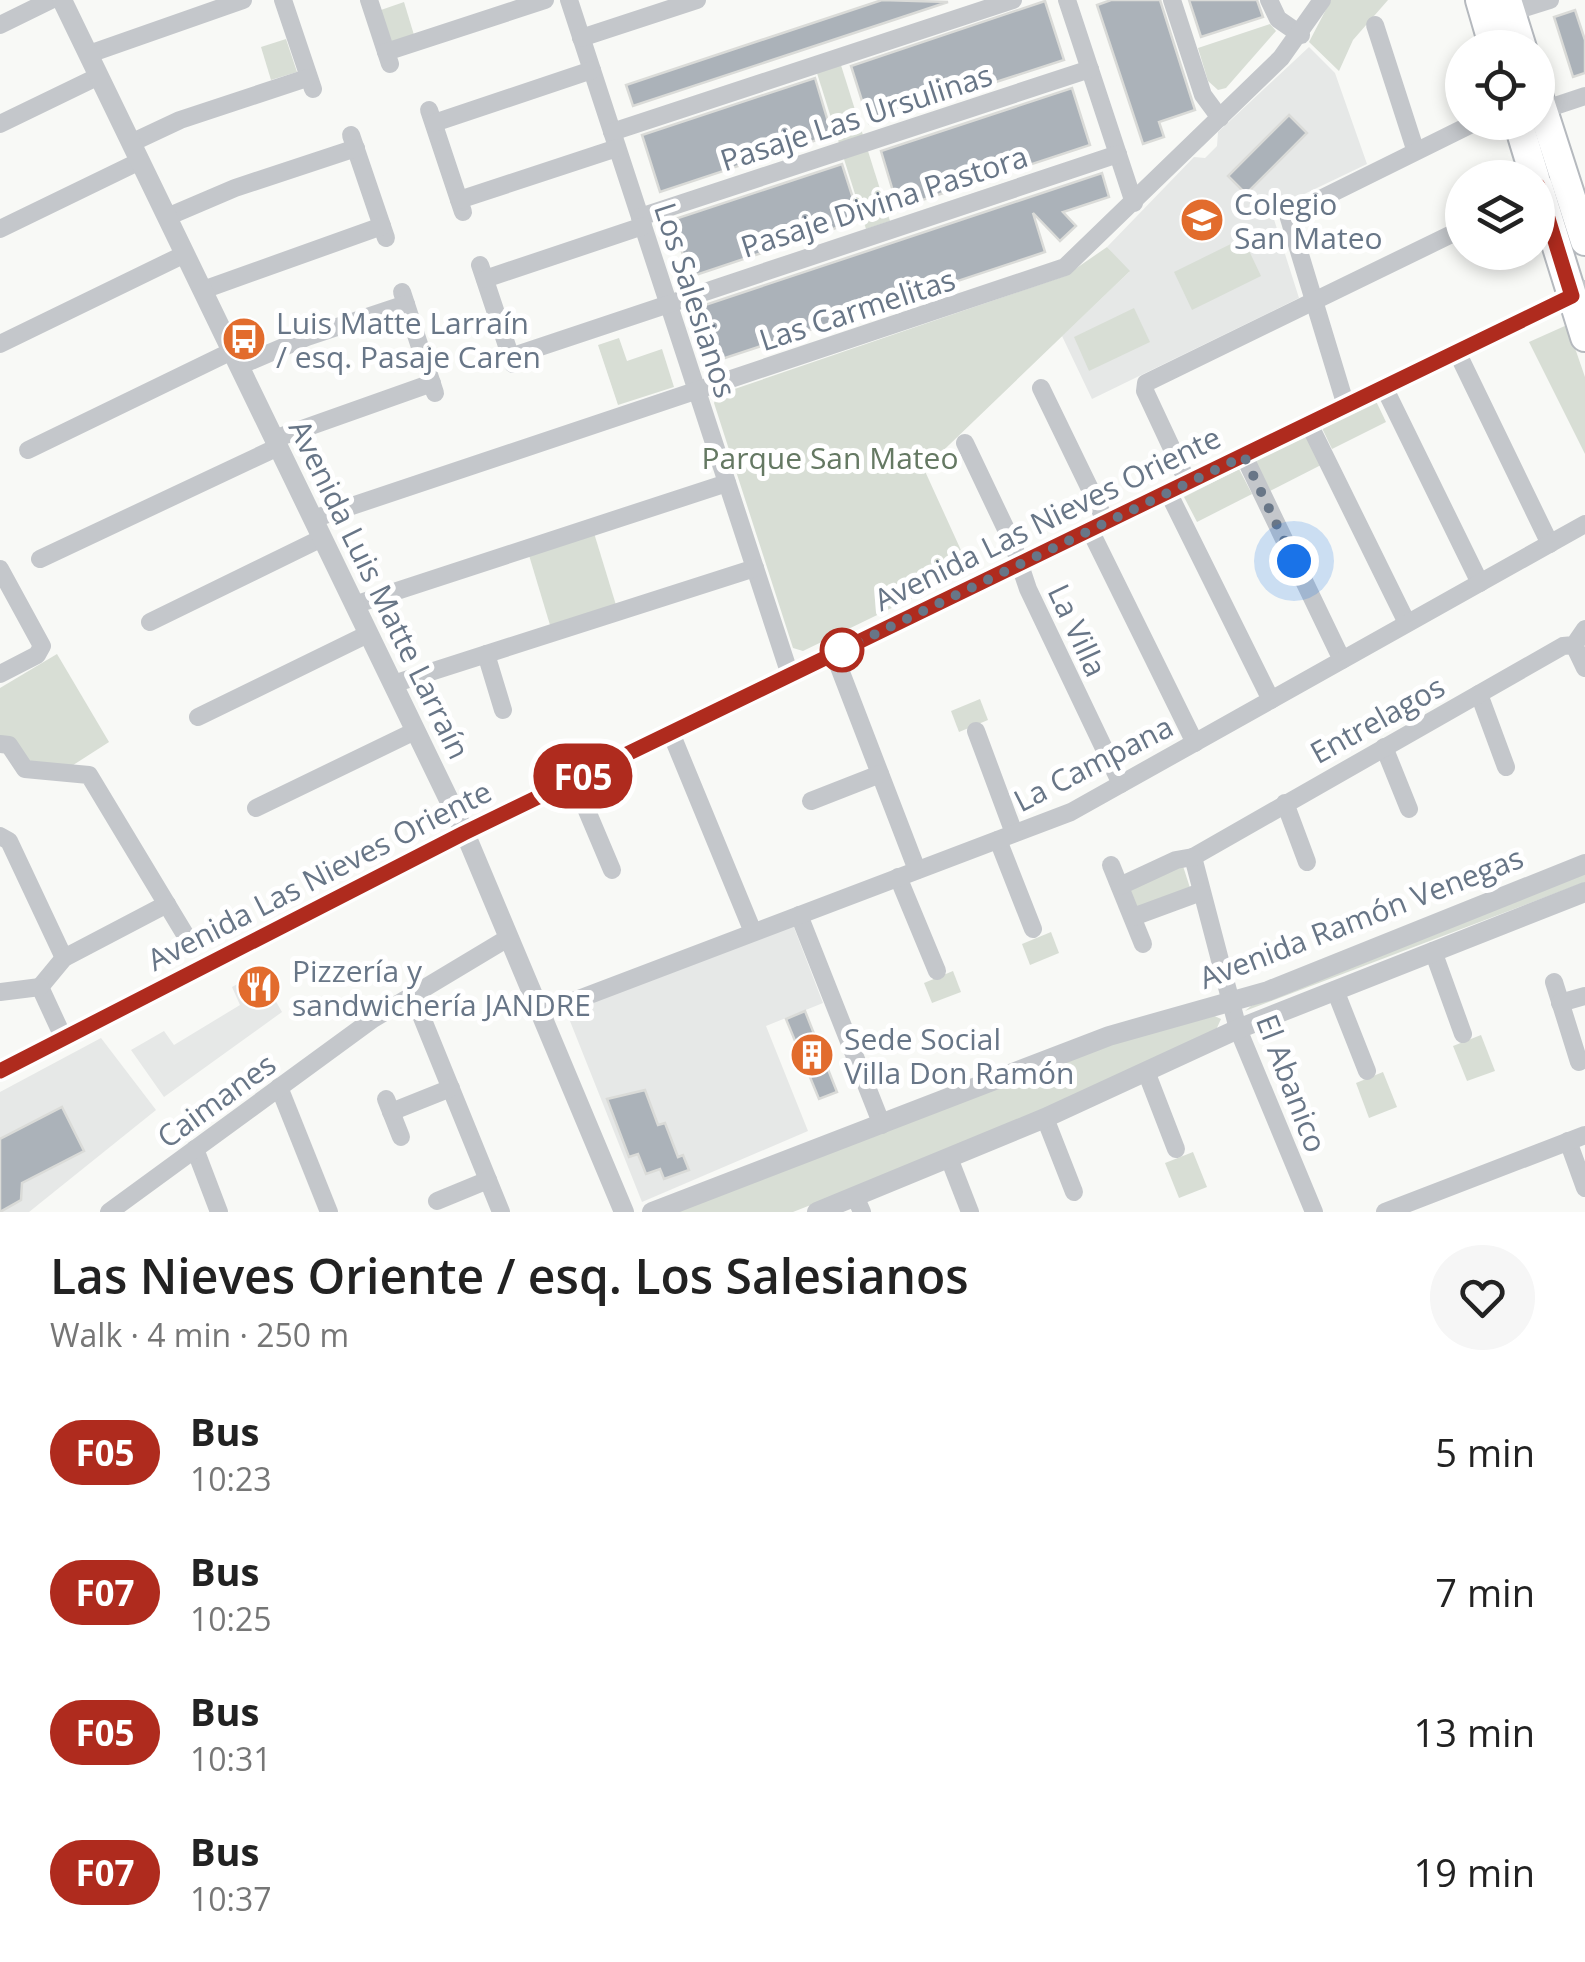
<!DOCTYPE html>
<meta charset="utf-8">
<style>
:root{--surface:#fff;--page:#f6f6f6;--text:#222;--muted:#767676}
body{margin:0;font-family:"Open Sans",sans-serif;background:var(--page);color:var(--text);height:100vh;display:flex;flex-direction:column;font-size:38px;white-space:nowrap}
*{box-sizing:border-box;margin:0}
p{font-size:32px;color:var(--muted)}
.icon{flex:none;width:55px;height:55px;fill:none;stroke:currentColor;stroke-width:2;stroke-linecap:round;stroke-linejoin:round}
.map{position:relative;height:1212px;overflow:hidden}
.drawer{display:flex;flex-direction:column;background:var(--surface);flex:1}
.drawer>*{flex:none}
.badge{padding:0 20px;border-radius:32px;font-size:35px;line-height:65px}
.fabs{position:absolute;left:1445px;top:30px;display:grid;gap:20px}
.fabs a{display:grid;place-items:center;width:110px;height:110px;border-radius:50%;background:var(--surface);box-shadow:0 5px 15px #0003;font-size:50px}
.you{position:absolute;width:50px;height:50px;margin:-25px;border:8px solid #fff;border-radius:50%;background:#1a73e8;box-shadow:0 0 0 15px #1a73e833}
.map>.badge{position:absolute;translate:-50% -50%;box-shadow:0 0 0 5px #fff}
.round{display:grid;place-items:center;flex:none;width:105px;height:105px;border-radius:52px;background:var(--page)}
.head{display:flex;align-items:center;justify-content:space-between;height:170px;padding:0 50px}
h1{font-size:48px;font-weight:600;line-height:75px}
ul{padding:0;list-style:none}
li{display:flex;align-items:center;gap:30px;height:140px;padding:0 50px}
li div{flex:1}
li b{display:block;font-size:38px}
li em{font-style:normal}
li .badge{min-width:110px;font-weight:700;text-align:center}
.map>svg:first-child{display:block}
</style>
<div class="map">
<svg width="1585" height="1212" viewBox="0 0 1585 1212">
<rect width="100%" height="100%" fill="#f8f9f6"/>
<g fill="#e6e8e7">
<path d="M1309 47 1335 73 1367 164 1271 210 1299 298 1092 399 1062 336 1129 272 1107 247 1194 157 1205 158 1217 146 1218 132Z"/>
<path d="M793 925 823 1003 766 1026 808 1131 642 1202 566 1011Z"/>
<path d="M259 972 282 1012 164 1097 131 1050 164 1031 174 1045 240 1005 232 987Z"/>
<path d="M101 1038 156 1110 29 1212H0V1092Z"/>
</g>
<g fill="#d8ded5">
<path d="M1331 0H1388L1353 40 1339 71 1309 42Z"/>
<path d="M404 2 414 35 389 44 378 11Z"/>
<path d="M1270 24 1276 31 1226 88 1218 90 1208 81 1198 48Z"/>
<path d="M286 39 297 72 271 80 261 47Z"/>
<path d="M840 62 890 221 866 229 816 70Z"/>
<path d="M1243 238 1261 276 1192 310 1174 272Z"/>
<path d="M1107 247 1130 271 924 469 970 570 803 651 793 648 714 403 717 395 1065 276Z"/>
<path d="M1134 308 1150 342 1089 371 1074 337Z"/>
<path d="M1567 325 1585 377V454L1529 342Z"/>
<path d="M619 338 627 361 662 349 674 387 618 405 598 345Z"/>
<path d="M1375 399 1386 422 1332 449 1321 426Z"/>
<path d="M1307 436 1321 465 1270 491 1255 461Z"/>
<path d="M1239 469 1252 494 1197 522 1184 497Z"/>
<path d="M594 533 616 605 550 625 528 552Z"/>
<path d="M57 654 109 742 67 769 28 765 0 736V688Z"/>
<path d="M980 699 988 720 959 732 951 711Z"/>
<path d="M1183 866 1191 891 1136 911 1129 888Z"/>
<path d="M1585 873V882L1245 1011 1251 1006Z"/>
<path d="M1051 932 1059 953 1030 965 1022 944Z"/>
<path d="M953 971 961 992 932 1003 924 983Z"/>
<path d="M1210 1014 1221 1019 1216 1030 1137 1076 793 1212H675L1119 1037Z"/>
<path d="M1481 1035 1495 1071 1467 1081 1453 1046Z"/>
<path d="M1383 1072 1397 1107 1369 1118 1356 1083Z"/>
<path d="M1193 1152 1207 1187 1179 1198 1165 1163Z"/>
</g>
<g fill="#abb2b9" stroke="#dadbd8" stroke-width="2.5">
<path d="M882 0 948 2 633 106 626 85Z"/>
<path d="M1111 0H1160L1195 110 1159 122 1164 137 1143 144 1097 5Z"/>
<path d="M1189 0H1257L1263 17 1201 37Z"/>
<path d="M1045 1 1064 60 869 123 851 66Z"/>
<path d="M1575 10 1585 40V73L1573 77 1554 17Z"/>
<path d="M815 78 832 135 660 192 642 135Z"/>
<path d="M1072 88 1090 145 898 208 881 151Z"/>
<path d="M1289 115 1307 133 1246 194 1228 176Z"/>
<path d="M842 164 860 220 690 277 672 220Z"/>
<path d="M1102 173 1109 197 1063 212 1076 226 1060 241 1033 213 1045 252 719 360 699 307Z"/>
<path d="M805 1011 837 1092 819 1099 786 1019Z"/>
<path d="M645 1090 658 1125 665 1123 678 1157 683 1155 689 1170 664 1179 660 1169 646 1174 638 1154 629 1157 607 1099Z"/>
<path d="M62 1107 84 1151 22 1183 21 1200 0 1212V1139Z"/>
</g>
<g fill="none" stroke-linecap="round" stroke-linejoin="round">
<defs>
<g id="primary">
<path d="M1480 0 1494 48"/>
<path d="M1507 0 1522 48"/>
<path d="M1538 95 1585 241"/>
<path d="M1518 122 1535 178"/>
<path d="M1538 186 1585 337"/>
</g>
</defs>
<use href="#primary" stroke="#b5b9be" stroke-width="32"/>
<g stroke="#c4c7cb" stroke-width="18">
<path d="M283 0 313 89"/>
<path d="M369 0 390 64"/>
<path d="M569 0 790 675"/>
<path d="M1067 0 1134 203"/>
<path d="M1172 0 1203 95 1220 118"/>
<path d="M1269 0 1278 19 1301 35"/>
<path d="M1511 12 1550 0"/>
<path d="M0 25 51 0"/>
<path d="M1375 25 1415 149"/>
<path d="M581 38 697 0"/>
<path d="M386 52 545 0"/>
<path d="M89 54 243 0"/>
<path d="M429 110 463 212"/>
<path d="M1543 110 1585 96"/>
<path d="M434 123 592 70"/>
<path d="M0 124 99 76"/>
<path d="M612 132 1013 0"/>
<path d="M351 135 386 238"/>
<path d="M131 143 180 120 307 78"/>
<path d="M459 200 617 148"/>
<path d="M167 217 235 188 356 148"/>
<path d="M640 217 1090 69"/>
<path d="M0 229 140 161"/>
<path d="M480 265 513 364"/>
<path d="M485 279 643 226"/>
<path d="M203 290 382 226"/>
<path d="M402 292 435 393"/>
<path d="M0 344 185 254"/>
<path d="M1457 352 1550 544"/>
<path d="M510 357 1118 154"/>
<path d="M239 366 307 337 406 304"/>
<path d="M1384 387 1480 583"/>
<path d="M1041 388 1106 522"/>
<path d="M1346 406 1288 215 1476 122"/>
<path d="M1309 424 1407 623"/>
<path d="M274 439 432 383"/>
<path d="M965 443 1013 544 1028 589 1121 784"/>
<path d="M28 450 232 351"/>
<path d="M1244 456 1342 660"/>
<path d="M1188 483 1145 391 1146 383 1462 229"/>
<path d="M1168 492 1271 700"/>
<path d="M313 519 1065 267 1281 58 1322 0"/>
<path d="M1090 530 1195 743"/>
<path d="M40 559 278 447"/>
<path d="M0 569 42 646 37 655 0 674"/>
<path d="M354 605 727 483"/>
<path d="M150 622 322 538"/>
<path d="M1574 645 1585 668"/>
<path d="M486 654 503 710"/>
<path d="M834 654 917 870"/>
<path d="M393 684 755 568"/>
<path d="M1479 694 1506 767"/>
<path d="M198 717 368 634"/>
<path d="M976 731 1014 833"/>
<path d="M671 733 753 932"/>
<path d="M0 744 9 745 25 769 89 775 192 946"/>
<path d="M1384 747 1409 809"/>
<path d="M574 780 612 870"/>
<path d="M811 801 880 774"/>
<path d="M1285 803 1307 862"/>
<path d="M256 808 415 731"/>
<path d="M0 836 9 841 64 958"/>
<path d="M998 840 1033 929"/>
<path d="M1193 857 1563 646 1574 645 1585 629"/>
<path d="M1193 857 1238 1029 1314 1212"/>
<path d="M1111 865 1143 944"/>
<path d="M898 877 937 971"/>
<path d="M1120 886 1176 860 1193 857"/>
<path d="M799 915 882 1125"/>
<path d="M1133 917 1201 892"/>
<path d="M1433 951 1463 1034"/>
<path d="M1554 982 1579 1062"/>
<path d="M40 987 64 958 167 904"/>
<path d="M40 987 64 1039"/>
<path d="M1335 990 1367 1071"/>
<path d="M0 992 40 987"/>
<path d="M412 993 501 1212"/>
<path d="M1560 1003 1585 996"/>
<path d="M542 1013 1071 812 1585 524"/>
<path d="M1147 1074 1176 1149"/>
<path d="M279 1087 329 1212"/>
<path d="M386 1099 401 1137"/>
<path d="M391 1112 451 1088"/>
<path d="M1045 1118 1074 1192"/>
<path d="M1568 1141 1585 1188"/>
<path d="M195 1149 219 1212"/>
<path d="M949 1158 970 1212"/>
<path d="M855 1196 862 1212"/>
<path d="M437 1201 488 1180"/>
<path d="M109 1212 373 1019 508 938"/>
<path d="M1385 1212 1585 1135"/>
</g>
<g stroke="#c4c7cb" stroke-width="20">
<path d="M62 0 465 833 624 1212"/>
<path d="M0 1071 465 833 1585 290"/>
<path d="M652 1212 1109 1036 1268 991 1585 864"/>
<path d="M817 1212 1045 1118 1238 1029 1585 892"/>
</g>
<use href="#primary" stroke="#fff" stroke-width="28"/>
</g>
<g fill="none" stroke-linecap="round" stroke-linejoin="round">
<defs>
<path id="line" d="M0 1071 464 833 1572 296 1538 186"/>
</defs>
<use href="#line" stroke="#fff" stroke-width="22"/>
<use href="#line" stroke="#af2b1e" stroke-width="15"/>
<path stroke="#687687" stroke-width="10" stroke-dasharray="0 18" d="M842 650 834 654 1244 456 1294 561"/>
</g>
<defs>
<symbol id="school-disc" viewBox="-11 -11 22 22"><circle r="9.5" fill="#e26c2d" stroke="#fff"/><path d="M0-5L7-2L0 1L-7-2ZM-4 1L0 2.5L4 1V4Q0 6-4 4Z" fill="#fff"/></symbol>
<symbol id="bus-disc" viewBox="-11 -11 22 22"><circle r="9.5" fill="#e26c2d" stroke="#fff"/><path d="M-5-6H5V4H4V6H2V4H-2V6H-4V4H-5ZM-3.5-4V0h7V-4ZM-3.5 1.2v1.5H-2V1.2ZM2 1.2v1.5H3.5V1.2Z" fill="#fff"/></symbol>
<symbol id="restaurant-disc" viewBox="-11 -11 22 22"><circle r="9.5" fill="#e26c2d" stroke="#fff"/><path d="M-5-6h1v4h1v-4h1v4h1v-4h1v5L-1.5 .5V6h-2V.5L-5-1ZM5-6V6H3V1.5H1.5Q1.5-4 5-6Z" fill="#fff"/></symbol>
<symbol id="building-disc" viewBox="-11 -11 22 22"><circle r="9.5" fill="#e26c2d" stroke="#fff"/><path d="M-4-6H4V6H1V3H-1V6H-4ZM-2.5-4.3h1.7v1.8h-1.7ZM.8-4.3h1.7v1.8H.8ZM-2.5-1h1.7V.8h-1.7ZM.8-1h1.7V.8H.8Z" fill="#fff"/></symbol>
</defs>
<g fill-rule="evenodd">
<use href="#school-disc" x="1177" y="195" width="50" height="50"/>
<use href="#bus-disc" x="219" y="314" width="50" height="50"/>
<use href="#restaurant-disc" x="234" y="962" width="50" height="50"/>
<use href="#building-disc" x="787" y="1030" width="50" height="50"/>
</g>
<circle fill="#fff" stroke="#af2b1e" stroke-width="5" cx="842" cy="650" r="20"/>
<g text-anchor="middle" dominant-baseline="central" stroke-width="10" stroke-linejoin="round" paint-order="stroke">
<g font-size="30" fill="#687687" stroke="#fff">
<text transform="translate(856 117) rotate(-18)">Pasaje Las Ursulinas</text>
<text transform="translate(884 201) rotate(-18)">Pasaje Divina Pastora</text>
<text transform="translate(696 300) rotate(72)">Los Salesianos</text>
<text transform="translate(857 309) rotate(-18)">Las Carmelitas</text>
<text transform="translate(1047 518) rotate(-26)">Avenida Las Nieves Oriente</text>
<text transform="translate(380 589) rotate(64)">Avenida Luis Matte Larraín</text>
<text transform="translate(1078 630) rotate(65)">La Villa</text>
<text transform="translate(1377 719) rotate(-29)">Entrelagos</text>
<text transform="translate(1093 763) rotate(-27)">La Campana</text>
<text transform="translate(319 875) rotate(-27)">Avenida Las Nieves Oriente</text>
<text transform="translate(1361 917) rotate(-21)">Avenida Ramón Venegas</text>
<text transform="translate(1292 1083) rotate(69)">El Abanico</text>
<text transform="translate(216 1100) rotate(-36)">Caimanes</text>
</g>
<g font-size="30" fill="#687687" stroke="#fff" text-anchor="start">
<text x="1234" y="203">Colegio<tspan x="1234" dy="34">San Mateo</tspan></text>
<text x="276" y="322">Luis Matte Larraín<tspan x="276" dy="34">/ esq. Pasaje Caren</tspan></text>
<text x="292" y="970">Pizzería y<tspan x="292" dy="34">sandwichería JANDRE</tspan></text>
<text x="844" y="1038">Sede Social<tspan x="844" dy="34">Villa Don Ramón</tspan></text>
</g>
<g font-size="30" fill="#657963" stroke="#fff">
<text x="830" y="457">Parque San Mateo</text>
</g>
</g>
</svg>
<div class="fabs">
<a><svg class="icon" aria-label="locate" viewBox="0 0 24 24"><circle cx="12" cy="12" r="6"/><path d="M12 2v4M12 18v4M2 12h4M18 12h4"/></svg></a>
<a><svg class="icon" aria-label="layers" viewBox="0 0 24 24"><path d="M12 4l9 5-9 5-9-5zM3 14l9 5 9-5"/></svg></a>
</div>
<div class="you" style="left:1294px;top:561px"></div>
<b class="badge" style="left:583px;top:776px;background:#af2b1e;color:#fff">F05</b>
</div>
<section class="drawer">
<div class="head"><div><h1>Las Nieves Oriente / esq. Los Salesianos</h1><p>Walk · 4 min · 250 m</p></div><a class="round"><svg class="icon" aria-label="heart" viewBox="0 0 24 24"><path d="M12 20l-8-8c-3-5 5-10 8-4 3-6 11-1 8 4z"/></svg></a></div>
<ul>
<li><span class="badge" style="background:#af2b1e;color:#fff">F05</span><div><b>Bus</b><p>10:23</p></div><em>5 min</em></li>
<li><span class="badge" style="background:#af2b1e;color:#fff">F07</span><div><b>Bus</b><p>10:25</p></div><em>7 min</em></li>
<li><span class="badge" style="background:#af2b1e;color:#fff">F05</span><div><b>Bus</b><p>10:31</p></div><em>13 min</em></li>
<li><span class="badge" style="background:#af2b1e;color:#fff">F07</span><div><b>Bus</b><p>10:37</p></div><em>19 min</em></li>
</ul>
</section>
